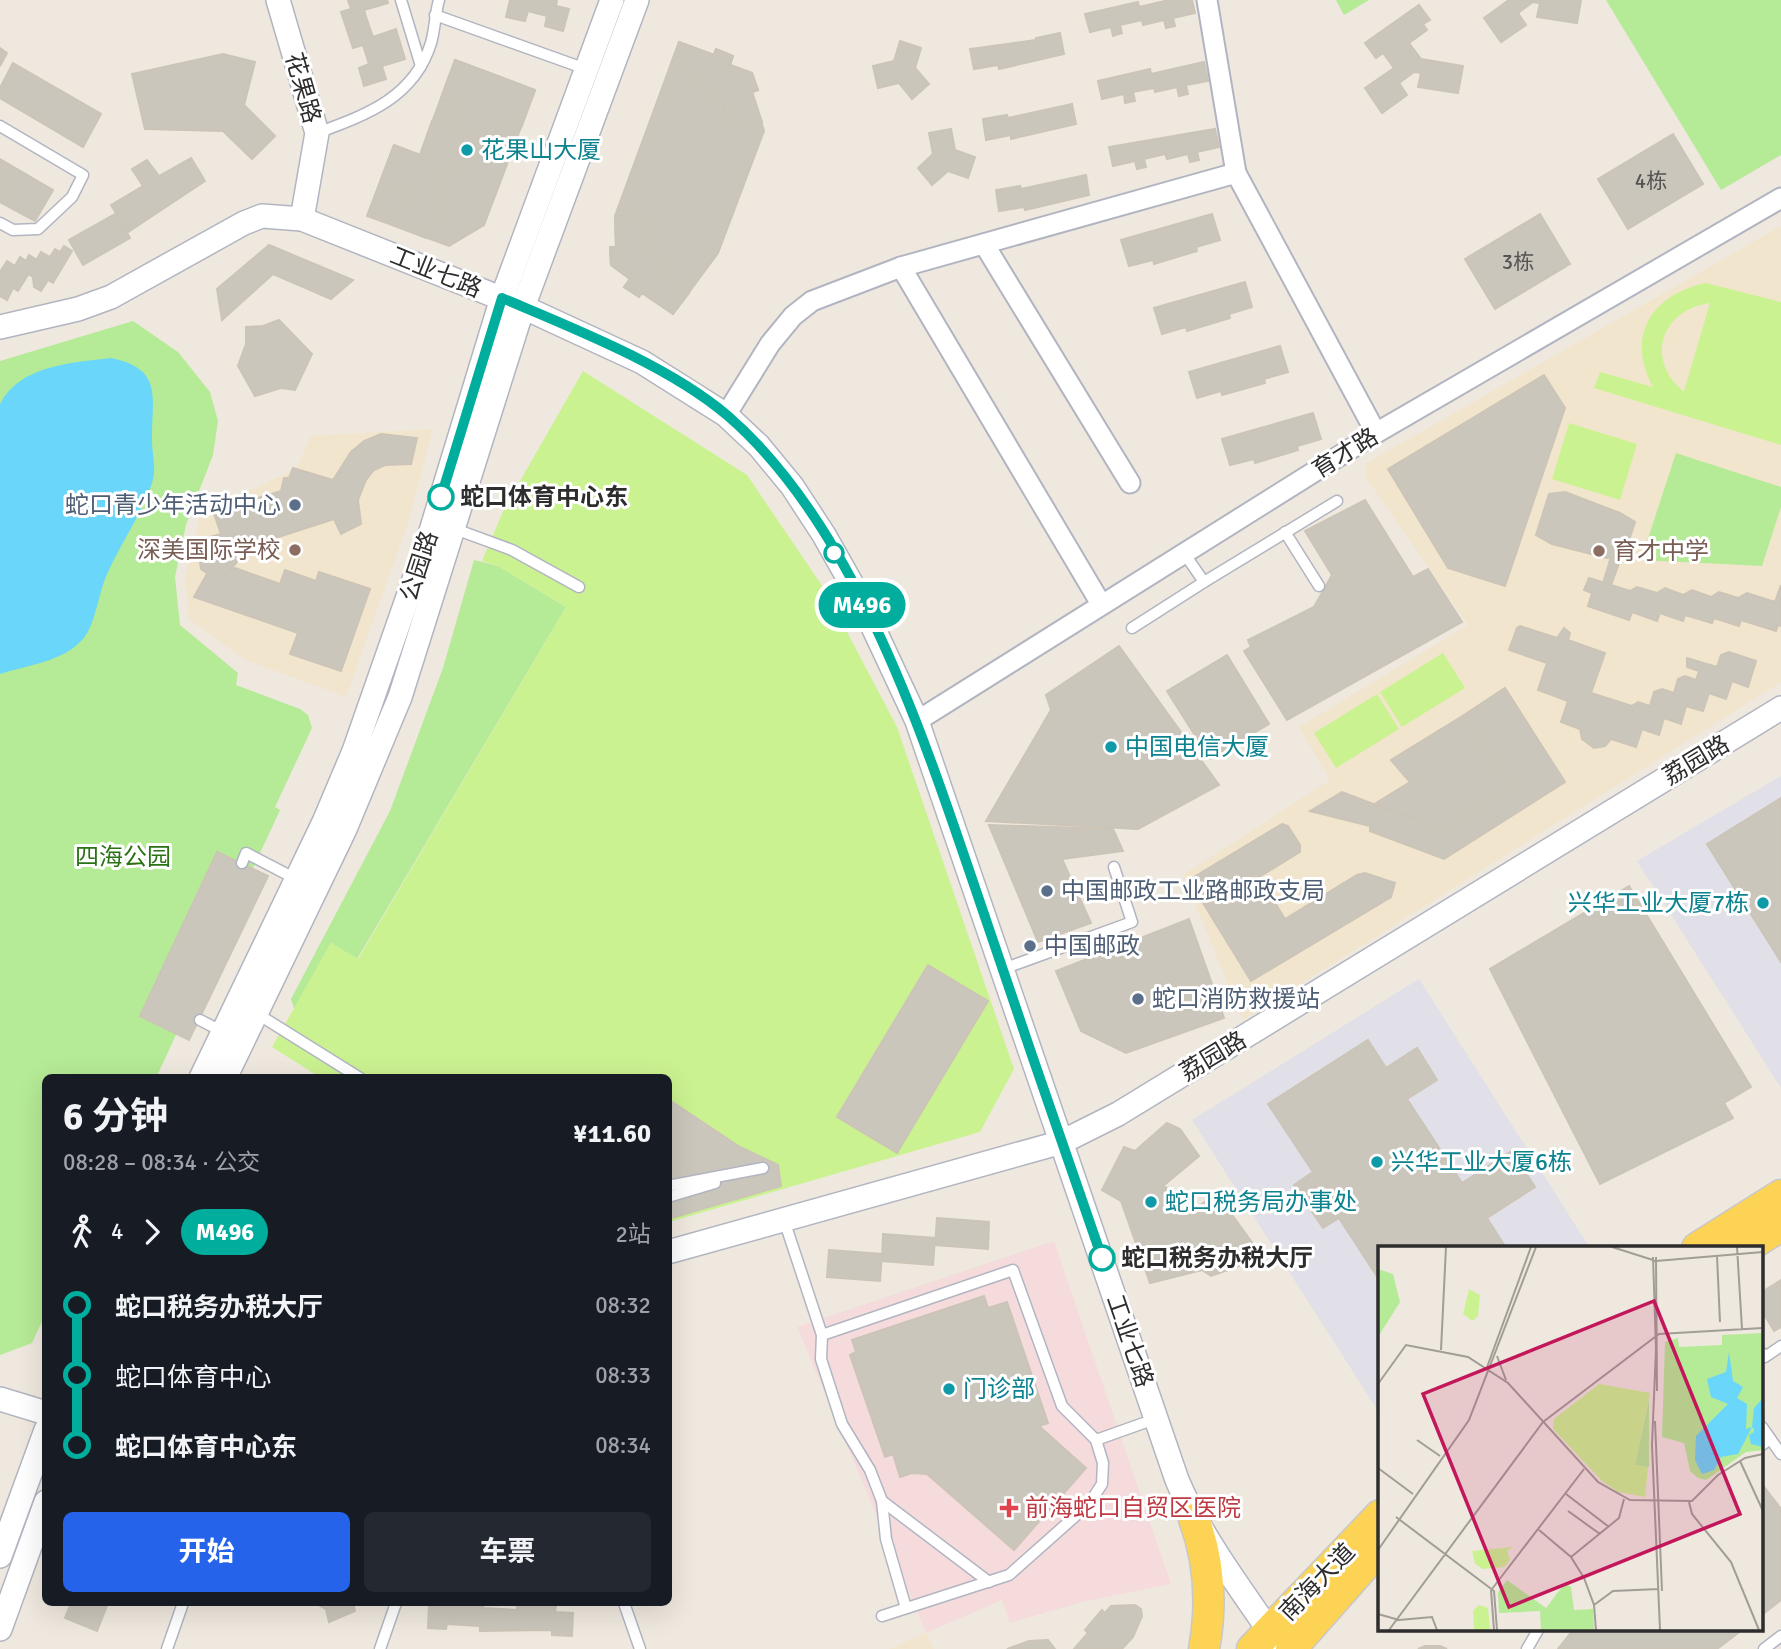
<!DOCTYPE html>
<html lang="zh">
<meta charset="utf-8">
<style>
:root{--surface:#171b24;--page:#242831;--text:#f1f3f6;--muted:#9ea1a6;--accent:#2563eb}
body{margin:0;font-family:Signika,"Noto Sans SC",sans-serif;background:var(--page);color:var(--text);height:100vh;display:flex;flex-direction:column;font-size:26px;white-space:nowrap}
*{box-sizing:border-box;margin:0}
p{font-size:23px;color:var(--muted)}
.icon{flex:none;width:38px;height:38px;fill:none;stroke:currentColor;stroke-width:2;stroke-linecap:round;stroke-linejoin:round}
.map{position:relative;flex:1;overflow:hidden}
.sheet{position:absolute;left:42px;top:1074px;width:630px;height:532px;display:flex;flex-direction:column;background:var(--surface);border-radius:10px;box-shadow:0 7px 28px #0002}
.sheet>*{flex:none}
.badge{padding:0 14px;border-radius:23px;font-size:24px;line-height:46px}
.map>.badge{position:absolute;translate:-50% -50%;box-shadow:0 0 0 4px #fff}
.legs{display:flex;align-items:center;gap:10px;height:77px;padding:0 21px;font-size:23px}
.legs p{margin-inline-start:auto}
.head{display:flex;align-items:center;justify-content:space-between;height:119px;padding:0 21px}
h1{font-size:38px;font-weight:700;line-height:52px}
.button{display:flex;gap:14px;margin-top:auto;padding:14px 21px}
.button a{flex:1;height:80px;border-radius:10px;background:var(--accent);color:#fff;font-size:28px;font-weight:700;line-height:80px;text-align:center}
.button a+a{background:var(--page);color:var(--text)}
ul{padding:0 21px;list-style:none}
li{display:flex;align-items:center;gap:24px;height:70px;font-size:26px}
li i{display:grid;place-items:center;width:10px;height:100%;margin:0 9px;background:currentColor}
li i::after{content:'';width:18px;height:18px;margin:-9px;border:5px solid;border-radius:50%;background:var(--surface)}
li p{margin-inline-start:auto}
li:first-child i{background:linear-gradient(#0000 50%,currentColor 0)}
li:last-child i{background:linear-gradient(currentColor 50%,#0000 0)}
.map>svg:first-child{display:block}
</style>
<div class="map">
<svg width="1781" height="1649" viewBox="0 0 1781 1649">
<rect width="100%" height="100%" fill="#efe8de"/>
<g fill="#e1dfe7">
<path d="M1781 776V1088L1637 861Z"/>
<path d="M1419 979 1590 1248H1380V1414L1192 1120Z"/>
</g>
<g fill="#f2e5cd">
<path d="M1781 226V682L1243 1020 1183 875 1330 780 1299 727 1468 625 1365 476 1367 463Z"/>
<path d="M433 429 408 523 346 697 245 660 189 619 185 578 201 513 297 468 311 436Z"/>
<path d="M926 1633 934 1649H889Z"/>
</g>
<path fill="#f6dbdd" d="M1054 1241 1171 1584 1082 1602 1010 1623 1002 1600 926 1633 797 1327Z"/>
<g fill="#b5ea96">
<path d="M1336 0H1369L1344 15Z"/>
<path d="M1606 0H1781V155L1721 190Z"/>
<path d="M133 321 178 352 210 392 218 421 213 455 186 525 175 577 180 625 238 673 236 685 300 709 308 715 312 728 275 807 280 810 156 1078H46L45 1315 32 1343 0 1355V361Z"/>
<path d="M1676 453 1781 487V507L1762 566 1641 560Z"/>
<path d="M474 560 498 566 566 607 357 959 331 943 294 1009 291 999 390 811 443 668Z"/>
</g>
<g fill="#cbf291" fill-rule="evenodd">
<path d="M1706 283 1781 302V445L1594 388 1600 372 1653 387C1625 336 1652 294 1706 283ZM1710 303 1684 391H1683C1645 359 1661 310 1710 303Z"/>
<path d="M583 371 747 475 825 590 897 727 1014 1069 980 1132 669 1222 668 1078H321L272 1047 331 943 358 959 566 607 498 566 482 561 504 509Z"/>
<path d="M1569 423 1637 444 1620 500 1552 479Z"/>
<path d="M1443 653 1465 688 1402 727 1380 692Z"/>
<path d="M1377 694 1399 729 1336 768 1314 733Z"/>
</g>
<path fill="#69d6fa" d="M111 358C165 369 151 399 152 441 152 456 157 467 152 483 141 516 118 547 105 579 98 597 95 625 83 639 63 662 27 665 0 674V404C20 365 71 363 111 358Z"/>
<g fill="#cbc6bc" stroke="#cbc4b7" stroke-width="2">
<path d="M348 0H387L388 3 364 10 368 23 347 30 341 12 351 9Z"/>
<path d="M510 0H557L556 6 569 9 563 31 545 26 547 16 528 11 525 21 506 17Z"/>
<path d="M1169 0H1192L1195 13 1173 18 1175 26 1166 28 1164 20 1143 25 1142 20 1120 25 1122 33 1113 36 1111 27 1090 32 1085 14 1138 2 1139 7Z"/>
<path d="M1509 0H1581L1577 23 1537 17 1540 3 1533 2 1518 13 1526 25 1501 42 1484 18Z"/>
<path d="M1419 5 1430 20 1423 24 1427 30 1409 43 1421 59 1463 66 1458 93 1418 87 1421 73 1414 72 1399 83 1407 95 1382 113 1365 88 1394 68 1383 53 1376 58 1365 43Z"/>
<path d="M368 23 373 37 396 29 405 59 382 66 386 79 364 86 359 68 369 64 363 45 353 48 347 30Z"/>
<path d="M1060 33 1064 54 999 69 998 65 974 69 970 49 1036 40V38Z"/>
<path d="M900 41 921 48 915 68 929 84 912 99 899 83 878 88 873 66 894 61Z"/>
<path d="M679 42 714 55 716 49 733 56 730 65 752 73 758 90 752 92 764 131 718 253 673 314 642 293 639 297 624 287 630 279 611 265 610 247H616L615 216Z"/>
<path d="M679 42 714 55 716 49 733 56 730 65 752 73 758 90 752 92 762 122 740 129 738 121 729 123 723 103 691 75 670 67Z"/>
<path d="M0 48 7 53 0 66Z"/>
<path d="M223 54 255 62 244 105 275 136 252 159 223 131 145 129 132 74Z"/>
<path d="M455 60 535 90 484 225 449 246 367 216 394 145 420 155Z"/>
<path d="M455 60 535 90 521 128 499 120 491 143 450 128 459 105 441 98Z"/>
<path d="M1204 62 1208 81 1186 85 1188 94 1179 96 1177 87 1155 92 1154 88 1133 92 1135 101 1125 103 1124 94 1102 99 1098 81 1150 69 1151 74Z"/>
<path d="M13 63 101 114 83 147 0 98V88Z"/>
<path d="M1072 104 1076 124 1011 139V135L986 140 983 119 1007 115 1008 118Z"/>
<path d="M432 121 465 133 450 175 440 171 432 193 442 197 426 238 393 225 406 192 380 182 394 145 420 155Z"/>
<path d="M951 129 955 150 975 157 968 178 948 171 932 185 918 168 933 154 929 133Z"/>
<path d="M1215 129 1219 147 1197 152 1199 160 1190 162 1188 154 1167 159 1165 154 1144 159 1146 167 1137 169 1135 161 1113 166 1109 147Z"/>
<path d="M1673 134 1703 184 1628 229 1598 179Z"/>
<path d="M191 158 205 181 128 232 111 205 143 186 132 169 147 160 159 176Z"/>
<path d="M0 159 53 190 35 221 0 202Z"/>
<path d="M1086 175 1089 195 1025 210 1024 207 999 211 996 190 1020 186 1021 189Z"/>
<path d="M115 214 130 238 83 265 69 240Z"/>
<path d="M1212 214 1220 240 1196 247 1197 251 1154 264 1153 260 1129 266 1121 240Z"/>
<path d="M1540 214 1570 264 1495 309 1465 259Z"/>
<path d="M637 215 638 223H646L647 244 670 280 689 293 673 314 642 293 639 297 624 287 630 279 611 265 610 247H616L615 216Z"/>
<path d="M269 245 353 280 331 299 273 274 222 320 217 289Z"/>
<path d="M64 246 72 251 53 283 48 280 41 291 34 287 33 277 28 274 41 252 50 257 55 249 60 252Z"/>
<path d="M29 255 37 260 18 291 13 288 7 300 0 296V272L7 261 15 266 20 257 26 261Z"/>
<path d="M1245 282 1252 307 1229 314 1230 318 1187 331 1186 327 1162 334 1154 308Z"/>
<path d="M279 320 312 354 295 390 281 388 255 396 238 366 246 344V327L263 326Z"/>
<path d="M1280 346 1288 372 1264 379 1265 383 1222 395 1221 391 1197 398 1189 372Z"/>
<path d="M1544 375 1565 408 1505 586 1448 568 1388 469Z"/>
<path d="M1313 413 1321 439 1297 446 1298 450 1255 463 1254 459 1230 465 1222 439Z"/>
<path d="M381 434 417 438 411 464 385 465 374 470 366 480 358 500 361 524 341 534 334 519 238 550V561L226 575 211 576 201 569 198 549 207 538 221 534 213 511 281 491 284 478H289L293 468 333 480 351 452 364 441Z"/>
<path d="M1565 492 1620 513 1635 522 1624 555 1607 558 1552 544 1536 535 1549 494Z"/>
<path d="M1365 500 1413 577 1428 569 1462 622 1287 720 1244 651 1251 647 1248 640 1314 607 1332 575 1305 531Z"/>
<path d="M1622 555 1611 585 1603 583 1611 557Z"/>
<path d="M235 568 280 584 285 570 316 581 319 572 370 589 341 671 290 654 298 633 194 597 207 574 221 577Z"/>
<path d="M1589 578 1630 591 1637 587 1657 593 1665 588 1683 595 1692 590 1711 597 1719 592 1738 598 1747 593 1775 602 1781 585V626L1778 625 1776 631 1741 620 1739 626 1714 618 1712 623 1685 615 1683 621 1660 613 1657 621 1632 612 1629 620 1588 606 1592 593 1584 590Z"/>
<path d="M1520 626 1557 638 1564 628 1570 633 1568 640 1605 653 1591 693 1632 706 1638 702 1650 706 1654 692 1662 689 1674 693 1678 679 1685 676 1696 680 1699 671 1687 667V658L1717 667 1721 655 1729 652 1756 661 1748 687 1732 681 1726 699 1709 693 1703 711 1686 706 1681 724 1664 718 1659 735 1642 729 1636 747 1611 739 1605 746 1594 748 1582 739 1580 729 1561 722 1568 701 1538 690 1547 663 1509 650 1517 628Z"/>
<path d="M1119 646 1219 785 1138 829 986 821 1051 710 1046 695Z"/>
<path d="M1227 655 1269 724 1210 759 1167 691Z"/>
<path d="M1505 688 1565 782 1444 859 1370 831V826L1310 811 1342 792 1442 830 1510 787 1464 715Z"/>
<path d="M1464 715 1510 787 1442 830 1376 803 1410 782 1391 760Z"/>
<path d="M1781 798V962L1707 844Z"/>
<path d="M1282 824 1288 826 1300 845V852L1259 877 1285 919 1357 875 1365 873 1395 883 1391 897 1251 981 1189 880Z"/>
<path d="M989 825 1113 829 1123 851 1062 859 1091 923 1038 942Z"/>
<path d="M217 852 268 876 189 1040 140 1016Z"/>
<path d="M1629 886 1751 1087 1724 1103 1733 1118 1600 1184 1490 969Z"/>
<path d="M1189 919 1224 1018 1126 1053 1081 1031 1056 971Z"/>
<path d="M928 965 988 1001 897 1153 837 1117Z"/>
<path d="M1368 1040 1386 1068 1417 1048 1437 1080 1407 1099 1462 1183 1512 1151 1535 1187 1487 1218 1506 1248H1380V1281L1339 1218 1323 1228 1294 1185 1313 1172 1268 1104Z"/>
<path d="M668 1099 740 1147 778 1165 781 1186 668 1219Z"/>
<path d="M1167 1123 1180 1129 1199 1156 1163 1186 1182 1196 1179 1203 1186 1214 1217 1194 1256 1248 1245 1264 1211 1276 1202 1270 1150 1283 1121 1201 1102 1190 1124 1147 1135 1151Z"/>
<path d="M937 1218 989 1222 988 1249 935 1245Z"/>
<path d="M883 1234 935 1238 933 1265 882 1261Z"/>
<path d="M829 1250 882 1254 880 1281 827 1277Z"/>
<path d="M1781 1280V1327L1774 1331 1762 1311V1292Z"/>
<path d="M984 1296 988 1308 1007 1302 1048 1423 1039 1426 1086 1468 1014 1550 927 1474 912 1473 900 1477 893 1454 885 1457 850 1355 856 1352 852 1340Z"/>
<path d="M1762 1484 1781 1509V1600L1762 1615Z"/>
<path d="M71 1603H108L97 1631 65 1618Z"/>
<path d="M315 1603H353L355 1611 329 1622 326 1609Z"/>
<path d="M445 1603H484L483 1608 517 1610V1604L556 1606 555 1612 573 1613 572 1636 552 1635V1630L480 1631V1626L447 1624 446 1629 428 1628 429 1605 445 1606Z"/>
<path d="M1135 1605 1141 1609 1142 1616 1133 1637 1122 1649H1074L1088 1633 1085 1630 1102 1610 1105 1613 1111 1606Z"/>
<path d="M1573 1630H1742L1717 1649H1558Z"/>
<path d="M1048 1640 1055 1649H1007L1029 1641Z"/>
<path d="M1425 1646H1440L1447 1649H1418Z"/>
</g>
<g fill="none" stroke-linecap="round" stroke-linejoin="round">
<defs>
<g id="service">
<path d="M401 0 421 66"/>
<path d="M435 15 586 69"/>
<path d="M0 126 83 175 72 197 38 229 13 230 0 223"/>
<path d="M317 133C366 115 414 98 431 43 435 29 435 14 439 0"/>
<path d="M455 529 512 550 579 587"/>
<path d="M1285 532 1319 586"/>
<path d="M1184 553 1204 582 1337 501"/>
<path d="M1132 628 1204 582"/>
<path d="M242 863 246 853 296 879"/>
<path d="M1003 969 1132 922 1114 867"/>
<path d="M256 1013 360 1078"/>
<path d="M200 1020 223 1032"/>
<path d="M668 1186 763 1168"/>
<path d="M668 1197 715 1183"/>
<path d="M784 1220 822 1335 821 1359 842 1424 870 1470 882 1501 886 1539 906 1608"/>
<path d="M822 1335 1013 1270 1062 1406 1096 1440 1103 1463 1102 1484 1089 1504 1009 1575 882 1616"/>
<path d="M1762 1353 1765 1357 1781 1346"/>
<path d="M1762 1427 1781 1454"/>
<path d="M1096 1440 1155 1419"/>
<path d="M1762 1445 1770 1439"/>
<path d="M882 1501 989 1582"/>
<path d="M624 1603 640 1649"/>
<path d="M167 1649 183 1603"/>
<path d="M380 1649 396 1603"/>
<path d="M1527 1649 1538 1630"/>
<path d="M1764 1649 1781 1636"/>
</g>
<g id="minor">
<path d="M1207 0 1236 173 1376 433"/>
<path d="M984 244 1130 483"/>
<path d="M901 267 1101 604"/>
<path d="M726 415 770 344 793 316 812 301 901 267 1236 173"/>
<path d="M917 721 1376 433 1781 198"/>
</g>
<g id="tertiary">
<path d="M278 0 317 133 302 219"/>
<path d="M0 327 78 309 111 297 244 223 262 216 302 219 523 307 642 362 726 415 759 446 792 486 824 535 859 597 917 721 1177 1480C1202 1539 1241 1589 1277 1642"/>
<path d="M201 1078 324 822 354 751 431 531 502 298 612 0"/>
<path d="M225 1078 345 829 400 697 523 307 637 0"/>
<path d="M668 1252 1062 1142 1118 1114 1781 708"/>
<path d="M0 1399 46 1413"/>
<path d="M0 1556 46 1430"/>
<path d="M0 1629 46 1502"/>
</g>
<g id="primary">
<path d="M1697 1248 1781 1195"/>
<path d="M1746 1248 1781 1226"/>
<path d="M1194 1519C1210 1562 1212 1605 1204 1649"/>
<path d="M1252 1649 1380 1515"/>
<path d="M1291 1649 1380 1548"/>
</g>
</defs>
<use href="#service" stroke="#b2b5c1" stroke-width="13"/>
<use href="#minor" stroke="#b2b5c1" stroke-width="23"/>
<use href="#tertiary" stroke="#b2b5c1" stroke-width="26"/>
<use href="#primary" stroke="#c8c8c8" stroke-width="33"/>
<use href="#service" stroke="#fff" stroke-width="10"/>
<use href="#minor" stroke="#fff" stroke-width="19"/>
<use href="#tertiary" stroke="#fff" stroke-width="23"/>
<use href="#primary" stroke="#fdd355" stroke-width="30"/>
</g>
<g fill="none" stroke-linecap="round" stroke-linejoin="round">
<defs>
<path id="line-1" d="M441 497 502 298C573 328 670 366 728 416 862 532 930 757 986 920 1024 1033 1063 1145 1102 1258"/>
</defs>
<use href="#line-1" stroke="#fff" stroke-width="16"/>
<use href="#line-1" stroke="#01ad9c" stroke-width="10"/>
</g>
<g fill="#0f9aa8" stroke="#fff" stroke-width="2.5">
<circle cx="467" cy="150" r="7"/>
<circle cx="1111" cy="747" r="7"/>
<circle cx="1763" cy="903" r="7"/>
<circle cx="1377" cy="1162" r="7"/>
<circle cx="1151" cy="1202" r="7"/>
<circle cx="949" cy="1389" r="7"/>
</g>
<g fill="#fff" stroke="#01ad9c" stroke-width="3.5">
<circle cx="441" cy="497" r="12"/>
<circle cx="834" cy="553" r="9"/>
<circle cx="1102" cy="1258" r="12"/>
</g>
<g fill="#5c6f8a" stroke="#fff" stroke-width="2.5">
<circle cx="295" cy="505" r="7"/>
<circle cx="1047" cy="891" r="7"/>
<circle cx="1030" cy="946" r="7"/>
<circle cx="1138" cy="999" r="7"/>
</g>
<g fill="#8d6e63" stroke="#fff" stroke-width="2.5">
<circle cx="295" cy="550" r="7"/>
<circle cx="1599" cy="551" r="7"/>
</g>
<path fill="#e0444e" stroke="#fff" stroke-width="2.5" d="M1005.5 1497.5h7v7h7v7h-7v7h-7v-7h-7v-7h7z"/>
<g text-anchor="middle" dominant-baseline="central" stroke-width="6" stroke-linejoin="round" paint-order="stroke">
<g font-size="21" fill="#545351">
<text x="1651" y="181">4栋</text>
<text x="1518" y="262">3栋</text>
</g>
<g font-size="24" fill="#2d2d2d" stroke="#fff">
<text transform="translate(303 88) rotate(74)">花果路</text>
<text transform="translate(436 272) rotate(22)">工业七路</text>
<text transform="translate(1345 453) rotate(-32)">育才路</text>
<text transform="translate(419 566) rotate(-72)">公园路</text>
<text transform="translate(1696 760) rotate(-31)">荔园路</text>
<text transform="translate(1213 1056) rotate(-31)">荔园路</text>
<text transform="translate(1130 1341) rotate(71)">工业七路</text>
<text transform="translate(1317 1582) rotate(-46)">南海大道</text>
</g>
<g font-size="24" fill="#0d838f" stroke="#fff" text-anchor="start">
<text x="481" y="150">花果山大厦</text>
<text x="1125" y="747">中国电信大厦</text>
<text x="1749" y="903" text-anchor="end">兴华工业大厦7栋</text>
<text x="1391" y="1162">兴华工业大厦6栋</text>
<text x="1165" y="1202">蛇口税务局办事处</text>
<text x="963" y="1389">门诊部</text>
</g>
<g font-size="24" font-weight="bold" fill="#2d2d2d" stroke="#fff" text-anchor="start">
<text x="460" y="497">蛇口体育中心东</text>
<text x="1121" y="1258">蛇口税务办税大厅</text>
</g>
<g font-size="24" fill="#4e5e75" stroke="#fff" text-anchor="start">
<text x="281" y="505" text-anchor="end">蛇口青少年活动中心</text>
<text x="1061" y="891">中国邮政工业路邮政支局</text>
<text x="1044" y="946">中国邮政</text>
<text x="1152" y="999">蛇口消防救援站</text>
</g>
<g font-size="24" fill="#785e54" stroke="#fff" text-anchor="end">
<text x="281" y="550">深美国际学校</text>
<text x="1613" y="551" text-anchor="start">育才中学</text>
</g>
<g font-size="24" fill="#2a7214" stroke="#fff">
<text x="123" y="857">四海公园</text>
</g>
<g font-size="24" fill="#be3a42" stroke="#fff" text-anchor="start">
<text x="1025" y="1508">前海蛇口自贸区医院</text>
</g>
</g>
<g transform="translate(1378 1246)">
<rect width="385" height="385" fill="#efe8de"/>
<path d="M0 23 15 28 22 56 0 91ZM385 87V204L368 206 328 234 320 232 312 225 306 197 284 191 287 96 300 92 301 101 344 99V89ZM271 153V221H268L257 219ZM129 334 168 362 187 337 193 341 196 364 215 363 216 384H163L162 365 121 367 120 346Z" fill="#b5ea96"/>
<path d="M91 43 102 49 100 70 94 75 85 68ZM221 138 272 147 257 219 270 221 267 251 240 246 224 235 175 183 176 173ZM135 301 129 305 132 314 126 321 105 323 97 318 94 305ZM101 359 110 362 112 384H96L95 365Z" fill="#cbf291"/>
<path d="M351 106 355 135 365 141 359 152 369 158 368 183 374 181 376 162 385 152V201L373 198 371 189 376 186V183L374 181 360 208 343 211 336 224 324 228 317 214 318 190 350 158 333 151 329 133 348 126Z" fill="#69d6fa"/>
<path fill="none" stroke="#a19d97" stroke-width="2" d="M234 1 278 15 385 6M359 1 364 83M339 10 342 76M275 11 278 103 274 199 282 384M278 11 279 145M63 104 68 1M119 110 128 134M108 124 153 1M0 138 28 99 90 111 130 137 220 236 252 254 314 255 340 229 367 212 385 208M277 175 284 345M39 194 62 210M362 215 385 265M0 222 35 248M188 248 231 281M311 256 314 268 353 316 381 384M190 265 222 288M18 271 116 345 119 384M161 284 193 311 206 332 216 359 218 384M0 304 91 174 158 1M193 311 241 272 246 253M114 343 206 223M113 344 116 384M216 359 235 345 281 343M0 368 21 374 54 371 59 384M11 384 165 176 281 88 385 82"/>
<path fill="#c2185b" fill-opacity="0.15" stroke="#c2185b" stroke-width="3.5" d="M276 55 362 268 131 361 45 148Z"/>
<rect width="385" height="385" fill="none" stroke="#2d2d2d" stroke-width="3.5"/>
</g>
</svg>
<b class="badge" style="left:862px;top:605px;background:#01ad9c;color:#fff">M496</b>
<section class="sheet">
<div class="head"><div><h1>6 分钟</h1><p>08:28 – 08:34 · 公交</p></div><b>¥11.60</b></div>
<div class="legs"><svg class="icon" aria-label="walk" viewBox="0 0 24 24"><circle cx="13" cy="4" r="2"/><path d="M13 8l-2 6 4 7M11 14l-3 7M7 12l3-4h3l4 4"/></svg>4<svg class="icon" aria-label="forward" viewBox="0 0 24 24"><path d="M9 5l7 7-7 7"/></svg><b class="badge" style="background:#01ad9c;color:#fff">M496</b><p>2站</p></div>
<ul>
<li><i style="color:#01ad9c"></i><b>蛇口税务办税大厅</b><p>08:32</p></li>
<li><i style="color:#01ad9c"></i><span>蛇口体育中心</span><p>08:33</p></li>
<li><i style="color:#01ad9c"></i><b>蛇口体育中心东</b><p>08:34</p></li>
</ul>
<div class="button"><a>开始</a><a>车票</a></div>
</section>
</div>
